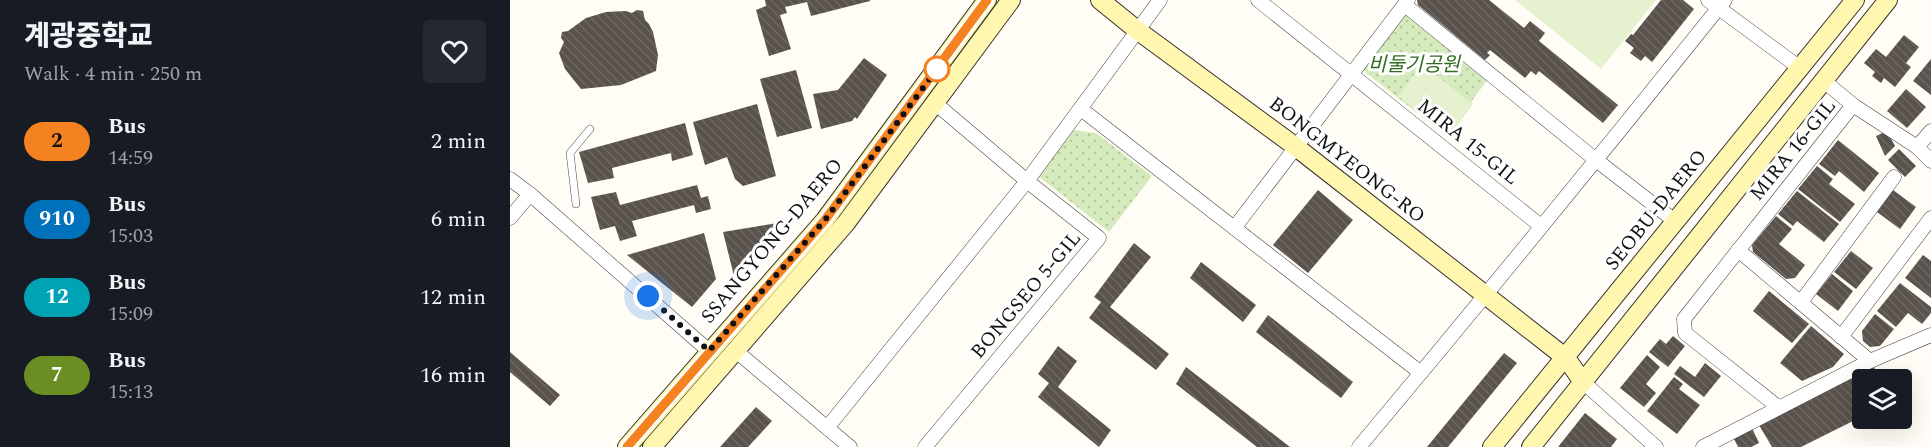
<!DOCTYPE html>
<meta charset="utf-8">
<style>
:root{--surface:#171b24;--page:#242831;--text:#f1f3f6;--muted:#9ea1a6}
body{margin:0;font-family:Spectral,"Noto Sans KR",serif;background:var(--page);color:var(--text);height:100vh;display:flex;flex-direction:column;font-size:22px;white-space:nowrap}
*{box-sizing:border-box;margin:0}
p{font-size:20px;color:var(--muted)}
.icon{flex:none;width:33px;height:33px;fill:none;stroke:currentColor;stroke-width:2;stroke-linecap:round;stroke-linejoin:round}
.map{position:relative;flex:1;overflow:hidden}
.sheet{display:flex;flex-direction:column;background:var(--surface);width:510px}
.sheet>*{flex:none}
.badge{padding:0 12px;border-radius:20px;font-size:21px;line-height:39px}
.fabs{position:absolute;left:1342px;top:369px;display:grid;gap:12px}
.fabs a{display:grid;place-items:center;width:60px;height:60px;border-radius:6px;background:var(--surface);box-shadow:0 6px 24px #0002;font-size:30px}
.you{position:absolute;width:30px;height:30px;margin:-15px;border:4px solid #fff;border-radius:50%;background:#1a73e8;box-shadow:0 0 0 9px #1a73e833}
.map>.badge{position:absolute;translate:-50% -50%;box-shadow:0 0 0 3px #fff}
.round{display:grid;place-items:center;flex:none;width:63px;height:63px;border-radius:6px;background:var(--page)}
.summary{display:flex;align-items:center;justify-content:space-between;height:102px;padding:0 24px}
h1{font-size:28px;font-weight:800;line-height:45px}
ul{padding:0;list-style:none}
li{display:flex;align-items:center;gap:18px;height:78px;padding:0 24px}
li div{flex:1}
li b{display:block;font-size:22px}
li em{font-style:normal}
li .badge{min-width:66px;font-weight:700;text-align:center}
main{display:flex;flex:1;min-height:0}
.map>svg:first-child{display:block}
</style>
<main>
<section class="sheet">
<div class="summary"><div><h1>계광중학교</h1><p>Walk · 4 min · 250 m</p></div><a class="round"><svg class="icon" aria-label="heart" viewBox="0 0 24 24"><path d="M12 20l-8-8c-3-5 5-10 8-4 3-6 11-1 8 4z"/></svg></a></div>
<ul>
<li><span class="badge" style="background:#f58220;color:#111">2</span><div><b>Bus</b><p>14:59</p></div><em>2 min</em></li>
<li><span class="badge" style="background:#0072bc;color:#fff">910</span><div><b>Bus</b><p>15:03</p></div><em>6 min</em></li>
<li><span class="badge" style="background:#00a3b4;color:#fff">12</span><div><b>Bus</b><p>15:09</p></div><em>12 min</em></li>
<li><span class="badge" style="background:#6b8e23;color:#fff">7</span><div><b>Bus</b><p>15:13</p></div><em>16 min</em></li>
</ul>
</section>
<div class="map">
<svg width="1421" height="447" viewBox="0 0 1421 447">
<defs>
<pattern id="park-dots" width="8" height="8" patternUnits="userSpaceOnUse" patternTransform="scale(1.5)"><rect width="8" height="8" fill="#d5ebbd"/><path d="M2 2h.1M6 6h.1" fill="none" stroke="#b6c8a1" stroke-width="1.8" stroke-linecap="round"/></pattern>
<pattern id="building-back-hatch" width="6" height="6" patternUnits="userSpaceOnUse" patternTransform="scale(1.5)"><rect width="6" height="6" fill="#5a524d"/><path d="M-1 5l2 2M0 0l6 6M5-1l2 2" fill="none" stroke="#6d6662"/></pattern>
</defs>
<rect width="100%" height="100%" fill="#fffdf5"/>
<g fill="url(#park-dots)">
<path d="M898 15 978 79 961 102 963 104 938 137 855 72 852 64 891 16Z"/>
<path d="M564 130 586 133 642 176 599 232 528 176Z"/>
</g>
<g fill="#e6f2cf">
<path d="M1005 0H1146L1091 69Z"/>
<path d="M912 64 962 104 938 135 888 96Z"/>
</g>
<g fill="url(#building-back-hatch)">
<path d="M255 0H360V1L301 16 297 2 275 7 277 13 270 15 281 49 259 56 246 10 256 6Z"/>
<path d="M907 0H979L1014 28 1020 21 1035 33 1029 41 1108 105 1093 123 1029 71 1026 75 1021 71 1015 78 980 50 977 53 980 55 975 60 908 5Z"/>
<path d="M1151 0H1173L1184 9 1142 62 1135 56 1131 61 1120 53 1124 48 1115 41 1121 34 1123 35Z"/>
<path d="M127 10 133 11 135 20 139 24 143 32 148 55 146 71 111 85 71 89 55 69 49 53 54 42 51 38 52 32 58 31 76 18 96 12 116 11 122 13Z"/>
<path d="M1394 35 1409 47 1396 63 1401 67 1385 87 1374 78 1371 83 1362 76 1365 72 1354 63 1366 49 1376 57Z"/>
<path d="M354 58 377 75 347 119 345 117 342 121 311 129 303 94 328 90Z"/>
<path d="M1421 59V95L1403 81Z"/>
<path d="M286 70 302 128 267 137 250 79Z"/>
<path d="M1396 89 1416 107 1397 128 1377 111Z"/>
<path d="M247 104 266 176 233 186 225 179 217 157 195 165 183 122Z"/>
<path d="M175 123 183 155 162 161 161 153 102 168 104 178 78 183 69 152Z"/>
<path d="M1377 131 1385 146 1375 156 1366 136Z"/>
<path d="M1328 140 1369 173 1354 192 1329 171 1325 176 1309 164Z"/>
<path d="M1389 149 1406 166 1395 177 1378 160Z"/>
<path d="M1307 166 1323 179 1319 184 1345 204 1330 222 1288 189Z"/>
<path d="M187 185 191 198 198 196 201 209 186 213 184 205 122 221 127 236 110 241 105 226 90 230 81 197 106 192 110 205Z"/>
<path d="M808 190 843 220 798 273 763 245Z"/>
<path d="M1383 190 1406 207 1390 229 1367 212Z"/>
<path d="M1287 191 1329 224 1314 242 1287 221 1283 226 1268 214Z"/>
<path d="M1266 216 1282 229 1269 244 1295 265 1285 278 1276 279 1243 252 1242 245Z"/>
<path d="M268 223 224 276 213 232Z"/>
<path d="M194 233 206 279 182 307 117 255Z"/>
<path d="M624 243 641 257 600 307 659 354 646 370 579 318 591 302 584 297Z"/>
<path d="M1341 251 1363 268 1346 289 1324 272Z"/>
<path d="M1413 255 1421 261V298L1395 278Z"/>
<path d="M691 262 746 305 733 322 680 278Z"/>
<path d="M1322 274 1343 291 1328 311 1306 294Z"/>
<path d="M1390 283 1421 307V313L1412 324 1398 313 1386 327 1367 311Z"/>
<path d="M1259 291 1299 324 1282 343 1243 311Z"/>
<path d="M1365 314 1384 329 1370 346 1360 347 1353 341 1352 331Z"/>
<path d="M758 315 843 382 831 398 746 332Z"/>
<path d="M1301 326 1334 354 1323 367 1292 381 1270 363Z"/>
<path d="M1163 336 1175 346 1158 367 1139 352 1150 339 1156 344Z"/>
<path d="M548 346 567 361 548 387 601 430 589 447 528 397 539 383 528 374Z"/>
<path d="M0 352 50 395 40 406 0 372Z"/>
<path d="M994 353 1007 363 938 447H917Z"/>
<path d="M1137 355 1150 367 1136 384 1146 393 1134 407 1110 388Z"/>
<path d="M1195 363 1211 376 1194 397 1164 374 1170 366 1185 377Z"/>
<path d="M1363 365 1370 380H1353V416L1291 447H1262L1249 425Z"/>
<path d="M676 367 780 447H747L666 384Z"/>
<path d="M1164 377 1173 384 1169 389 1190 405 1167 434 1137 411Z"/>
<path d="M246 407 262 421 238 447H210Z"/>
<path d="M1075 413 1107 439 1101 447H1048Z"/>
<path d="M1242 428 1249 443 1241 447H1228L1223 437Z"/>
</g>
<g fill="none" stroke-linecap="round" stroke-linejoin="round">
<defs>
<path id="lane" d="M66 204 60 153 80 129"/>
<g id="street">
<path d="M748 0 1031 226"/>
<path d="M1198 0 1290 68"/>
<path d="M895 5 1086 160 1165 221"/>
<path d="M1314 81 1343 105"/>
<path d="M571 109 911 373"/>
<path d="M1407 147 1421 131"/>
<path d="M0 179 20 194 199 351"/>
<path d="M0 218 20 194"/>
<path d="M725 227 898 0"/>
<path d="M1228 250 1360 361"/>
<path d="M1291 302 1384 177"/>
<path d="M1331 337 1421 218"/>
<path d="M226 351 340 447"/>
<path d="M1073 382 1146 447"/>
<path d="M1268 407 1175 333 1174 319 1343 105 1407 147 1421 161"/>
<path d="M317 428 517 181 650 0"/>
<path d="M415 447 589 238 517 181 425 103"/>
<path d="M849 447C973 299 1095 150 1215 0"/>
<path d="M1193 447 1360 361 1421 335"/>
</g>
<g id="secondary">
<path d="M590 0 627 30 786 147 1056 358 1073 382"/>
<path d="M117 447 315 220 477 0"/>
<path d="M142 447 336 223 501 0"/>
<path d="M982 447 1345 0"/>
<path d="M1021 447 1378 0"/>
</g>
</defs>
<use href="#lane" stroke="#444" stroke-width="8"/>
<use href="#street" stroke="#444" stroke-width="15"/>
<use href="#secondary" stroke="#333" stroke-width="20"/>
<use href="#lane" stroke="#fff" stroke-width="7"/>
<use href="#street" stroke="#fff" stroke-width="14"/>
<use href="#secondary" stroke="#fff6b0" stroke-width="18"/>
</g>
<g fill="none" stroke-linecap="round" stroke-linejoin="round">
<defs>
<path id="line" d="M117 447 315 220 477 0"/>
</defs>
<use href="#line" stroke="#fff" stroke-width="14"/>
<use href="#line" stroke="#f58220" stroke-width="9"/>
<path stroke="#111" stroke-width="6" stroke-dasharray="0 10.8" d="M138 296 199 351 315 220 427 69"/>
</g>
<circle fill="#fff" stroke="#f58220" stroke-width="3" cx="427" cy="69" r="12"/>
<g text-anchor="middle" dominant-baseline="central" stroke-width="6" stroke-linejoin="round" paint-order="stroke">
<g font-size="20" font-style="italic" fill="#2f6b1f" stroke="#fff">
<text x="904" y="65">비둘기공원</text>
</g>
<g font-size="20" fill="#111" stroke="#fff">
<text transform="translate(958 142) rotate(39)">MIRA 15-GIL</text>
<text transform="translate(1283 150) rotate(-51)">MIRA 16-GIL</text>
<text transform="translate(837 160) rotate(38)">BONGMYEONG-RO</text>
<text transform="translate(1146 210) rotate(-51)">SEOBU-DAERO</text>
<text transform="translate(262 241) rotate(-50)">SSANGYONG-DAERO</text>
<text transform="translate(516 295) rotate(-50)">BONGSEO 5-GIL</text>
</g>
</g>
</svg>
<div class="fabs">
<a><svg class="icon" aria-label="layers" viewBox="0 0 24 24"><path d="M12 4l9 5-9 5-9-5zM3 14l9 5 9-5"/></svg></a>
</div>
<div class="you" style="left:138px;top:296px"></div>
</div>
</main>
